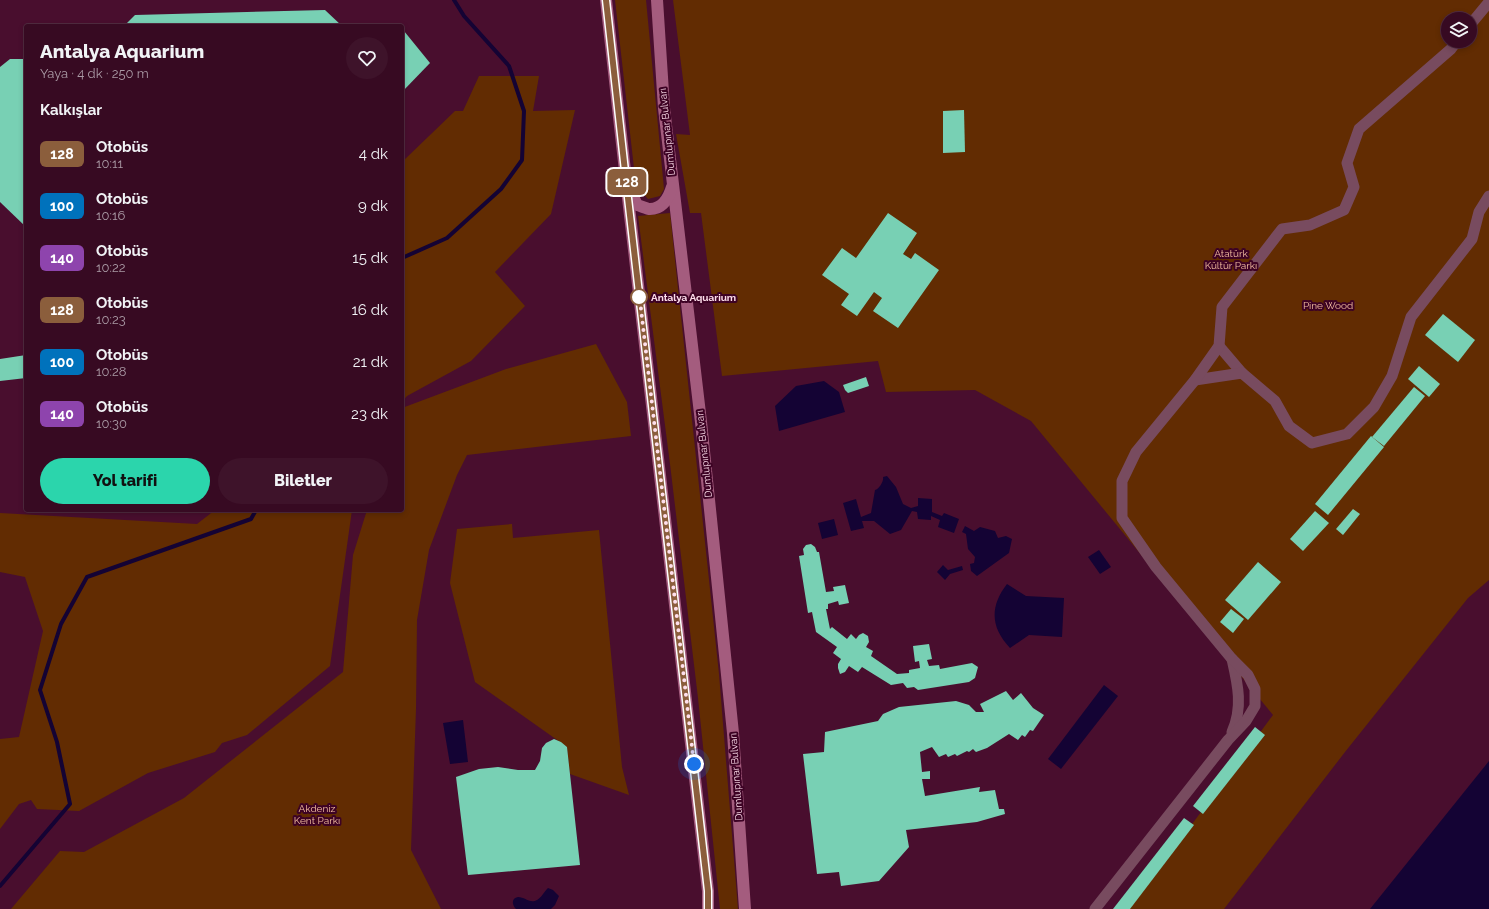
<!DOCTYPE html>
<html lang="tr">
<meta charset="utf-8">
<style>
:root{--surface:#370a22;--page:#3e132a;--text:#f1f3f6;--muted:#aa9aa5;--line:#512b40;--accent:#2bd5ac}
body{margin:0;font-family:Raleway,sans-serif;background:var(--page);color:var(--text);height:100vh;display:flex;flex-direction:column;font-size:15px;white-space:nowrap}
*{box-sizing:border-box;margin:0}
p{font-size:13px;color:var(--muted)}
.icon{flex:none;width:22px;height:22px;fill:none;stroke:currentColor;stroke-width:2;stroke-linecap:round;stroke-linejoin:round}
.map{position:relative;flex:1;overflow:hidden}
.panel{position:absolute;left:24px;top:24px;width:380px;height:488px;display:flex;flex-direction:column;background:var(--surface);border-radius:4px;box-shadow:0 2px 6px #0003,0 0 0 1px var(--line)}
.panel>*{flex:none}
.badge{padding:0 8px;border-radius:6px;font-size:14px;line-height:26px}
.controls{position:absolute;left:1441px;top:12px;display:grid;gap:8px}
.controls a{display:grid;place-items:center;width:36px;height:36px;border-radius:50%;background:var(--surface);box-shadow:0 2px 6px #0003,0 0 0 1px var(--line);font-size:20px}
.you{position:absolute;width:20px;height:20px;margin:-10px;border:3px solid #fff;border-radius:50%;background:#1a73e8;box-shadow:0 0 0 6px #1a73e833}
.map>.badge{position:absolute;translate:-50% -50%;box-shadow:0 0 0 2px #fff}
h2{padding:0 16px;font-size:15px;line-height:36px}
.round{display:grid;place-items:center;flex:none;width:42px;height:42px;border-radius:21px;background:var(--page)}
.head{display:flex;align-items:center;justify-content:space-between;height:68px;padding:0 16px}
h1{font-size:19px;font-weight:800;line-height:30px}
.cta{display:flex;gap:8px;margin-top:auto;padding:8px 16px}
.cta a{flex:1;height:46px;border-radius:24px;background:var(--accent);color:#111;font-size:16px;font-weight:800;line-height:46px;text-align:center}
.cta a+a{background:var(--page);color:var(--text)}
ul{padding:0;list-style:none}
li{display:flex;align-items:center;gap:12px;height:52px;padding:0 16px}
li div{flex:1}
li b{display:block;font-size:15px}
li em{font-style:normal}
li .badge{min-width:44px;font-weight:700;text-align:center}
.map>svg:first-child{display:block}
</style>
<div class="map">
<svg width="1489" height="909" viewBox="0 0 1489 909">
<rect width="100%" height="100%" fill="#490e2e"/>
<g fill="#622c02" fill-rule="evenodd">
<path d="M615 0H646L664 189 660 196 648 199 636 186Z"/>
<path d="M673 0H1489V580L1468 598 1345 752 1224 909H1129L1273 715 1031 421 975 390 886 392 878 361 722 376 701 213H690L676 134 690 135ZM1448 19H1470V41H1448Z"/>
<path d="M479 76H539L533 111 575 110 551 214 495 272 525 306 471 361 407 396 402 402V162L455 111H463Z"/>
<path d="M670 213 719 674 738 909H720L698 698 670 464 638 216Z"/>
<path d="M596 344 627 402 631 436 467 455 457 475 429 550 417 620 416 709 411 850 441 909H11L60 851 84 852 184 798 343 672 353 555 367 510H402V408L506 369Z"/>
<path d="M215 510H352L330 666 247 735 222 743 215 752 148 773 79 811 37 809 31 800 19 804 0 829V739L19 737 43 631 25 577 0 572V513L197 524Z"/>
<path d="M512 524 513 538 599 530 622 767 629 795 570 774 567 747 475 682 450 583 457 529Z"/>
</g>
<g fill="#140334">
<path d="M824 381 839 392 845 412 779 431 775 406 796 386Z"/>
<path d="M887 476 896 487 903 504 911 508 918 506V498L932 499V512L942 516 944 513 959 519 954 533 938 527 940 520 931 516V520L918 519 917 512 912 511 901 530 890 534 874 521H862L864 528 851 531 843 503 856 499 861 517 871 513 875 490C879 489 884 481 883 477Z"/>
<path d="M834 519 838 535 822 539 818 523Z"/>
<path d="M965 526 974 531 980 527 995 531 998 538 1006 536 1012 539 1009 553 977 576 971 571 970 564 974 563 975 557 968 549 966 534 962 532Z"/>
<path d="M1099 550 1111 567 1100 574 1088 557Z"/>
<path d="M943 565 948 570 962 566 963 570 950 574 945 580 937 572Z"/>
<path d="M1007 584 1026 596 1064 598 1062 637 1029 635 1010 648C990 627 990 606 1007 584Z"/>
<path d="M1104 685 1118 696 1061 769 1048 759Z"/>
<path d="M463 720 468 762 450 764 443 723Z"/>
<path d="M1489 761V909H1370Z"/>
<path d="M548 888 553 890 559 896 555 905 551 909H516C512 905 511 898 518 897 525 897 530 904 537 900 541 898 544 892 548 888Z"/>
</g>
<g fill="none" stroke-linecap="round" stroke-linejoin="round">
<g stroke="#140334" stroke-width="4">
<path d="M402 258 447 238 501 189 522 160 524 111 509 66 464 16 454 0"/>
<path d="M0 886 70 804 57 742 40 690 61 624 87 577 251 519 256 510"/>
</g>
</g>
<g fill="#78d0b4">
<path d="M325 10 342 26H124L135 15Z"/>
<path d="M402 31H404L430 63 402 92Z"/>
<path d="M10 59H26V227L0 202V67Z"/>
<path d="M964 110 965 152 943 153V111Z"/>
<path d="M888 213 917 233 903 254 911 259 915 253 939 270 898 328 873 311 882 298 874 292 857 316 841 305 849 294 822 275 842 248 856 258Z"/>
<path d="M1443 314 1475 340 1458 362 1425 335Z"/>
<path d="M26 355V378L0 381V359Z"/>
<path d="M1419 366 1440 384 1429 397 1408 379Z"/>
<path d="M866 377 869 386 848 393 845 390 843 385Z"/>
<path d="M1414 387 1425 396 1384 446 1372 437Z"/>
<path d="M1371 436 1384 447 1328 515 1315 504Z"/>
<path d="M1353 509 1360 514 1343 535 1336 529Z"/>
<path d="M1315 511 1329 523 1303 551 1290 539Z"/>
<path d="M811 544 815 547 817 552H819L826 592 834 591 833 587 845 585 849 603 839 605 838 601 828 604V609H826L830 629 832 627 847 639 851 634 856 639 859 635 863 633 868 636 869 642 866 647 873 651 871 656 897 674 909 673V670L920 668 919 661 915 662 913 646 929 644 932 659 927 660 929 666 939 665 940 669 972 663 978 667 975 678 969 682 918 690 914 687 907 688 903 683 891 685 862 667 858 672 849 666 845 672 840 674 838 668V664L841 659 833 653 837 647 816 632 812 612 808 613 799 556 804 555 803 549 806 545Z"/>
<path d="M1258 562 1281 582 1248 620 1225 600Z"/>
<path d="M1231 609 1244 619 1233 633 1220 622Z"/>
<path d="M1006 691 1013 700 1021 693 1033 708 1044 715 1033 731 1030 730 1025 737 1022 735 1018 740 1009 734 987 748 976 752 973 749 969 752 967 751 957 756 955 754 948 757 946 754 939 757 932 747 920 752 922 772 930 771V779H922L925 796 980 787 979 792 995 790 999 809H1004L1005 814 977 822 906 830 909 847 879 881 841 886 839 872 817 874 803 754 824 752 825 732 878 721 883 714 899 707 956 701 969 705 976 712H984L980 704Z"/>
<path d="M1255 727 1265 735 1203 814 1193 806Z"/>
<path d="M554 739 561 742 567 747 580 865 468 875 456 777 479 769 498 767 518 770H535L540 761 542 748 546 743Z"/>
<path d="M1184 818 1194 825 1130 909H1113Z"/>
</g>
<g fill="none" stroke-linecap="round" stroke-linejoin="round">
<g stroke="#784b5f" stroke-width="11">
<path d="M1470 25 1489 2"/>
<path d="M1219 346 1242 373"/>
<path d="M1195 380 1242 373 1275 401 1289 426 1312 443 1347 434 1374 407 1392 376 1411 317 1472 239 1479 212 1489 196"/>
<path d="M1232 732C1243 708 1238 685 1232 659"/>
<path d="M1095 909 1228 740 1246 721 1255 706V689L1248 675 1232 659 1156 567 1122 518V481L1136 452 1195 380 1219 346 1222 307 1282 229 1310 225 1344 210 1354 187 1347 163 1359 129 1451 49 1457 41"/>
</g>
<g stroke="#a45c7e" stroke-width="12">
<path d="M606 0 628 198 708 891V909"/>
<path d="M657 0 664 108 701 422 733 733 745 909"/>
<path d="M630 190 637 205C641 206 647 209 650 209 663 209 669 197 672 187"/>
</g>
</g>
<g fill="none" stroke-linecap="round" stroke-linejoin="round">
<defs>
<path id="line" d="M606 0 628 198 708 891V909"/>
</defs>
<use href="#line" stroke="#fff" stroke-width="9"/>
<use href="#line" stroke="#8b5e3c" stroke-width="6"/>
<path stroke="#fedfec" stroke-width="4" stroke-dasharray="0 7.2" d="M639 297V292L694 764"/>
</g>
<circle fill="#fff" stroke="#8b5e3c" stroke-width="2" cx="639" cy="297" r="8"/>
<g text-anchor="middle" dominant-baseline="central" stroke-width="4" stroke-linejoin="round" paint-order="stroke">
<g font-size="10" fill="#fedfec" stroke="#3d0224">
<text transform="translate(667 132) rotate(-96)">Dumlupınar Bulvarı</text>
<text transform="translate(704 454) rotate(-96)">Dumlupınar Bulvarı</text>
<text transform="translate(736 777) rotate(-94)">Dumlupınar Bulvarı</text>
</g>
<g font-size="10" fill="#f3bfa1" stroke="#3d0224">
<text x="1231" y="253">Atatürk<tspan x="1231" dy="12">Kültür Parkı</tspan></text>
<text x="1328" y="305">Pine Wood</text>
<text x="317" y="808">Akdeniz<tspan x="317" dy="12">Kent Parkı</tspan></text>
</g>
<g font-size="10" font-weight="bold" fill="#fedfec" stroke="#3d0224" text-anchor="start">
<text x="651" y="297">Antalya Aquarium</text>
</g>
</g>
</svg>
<div class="controls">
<a><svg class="icon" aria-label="layers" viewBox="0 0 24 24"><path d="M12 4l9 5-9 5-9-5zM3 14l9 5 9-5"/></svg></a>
</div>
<div class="you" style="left:694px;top:764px"></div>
<b class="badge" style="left:627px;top:182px;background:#8b5e3c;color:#fff">128</b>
<section class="panel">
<div class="head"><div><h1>Antalya Aquarium</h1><p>Yaya · 4 dk · 250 m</p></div><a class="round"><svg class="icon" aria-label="heart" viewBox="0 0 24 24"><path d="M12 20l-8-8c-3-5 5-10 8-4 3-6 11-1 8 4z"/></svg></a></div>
<h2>Kalkışlar</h2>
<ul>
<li><span class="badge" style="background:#8b5e3c;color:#fff">128</span><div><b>Otobüs</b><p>10:11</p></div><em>4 dk</em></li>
<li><span class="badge" style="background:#0072bc;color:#fff">100</span><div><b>Otobüs</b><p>10:16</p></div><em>9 dk</em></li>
<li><span class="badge" style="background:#8e44ad;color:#fff">140</span><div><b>Otobüs</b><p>10:22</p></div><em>15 dk</em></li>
<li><span class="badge" style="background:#8b5e3c;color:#fff">128</span><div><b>Otobüs</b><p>10:23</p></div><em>16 dk</em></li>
<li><span class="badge" style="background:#0072bc;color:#fff">100</span><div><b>Otobüs</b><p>10:28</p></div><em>21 dk</em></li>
<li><span class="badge" style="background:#8e44ad;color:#fff">140</span><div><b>Otobüs</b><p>10:30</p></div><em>23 dk</em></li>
</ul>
<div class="cta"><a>Yol tarifi</a><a>Biletler</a></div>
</section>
</div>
